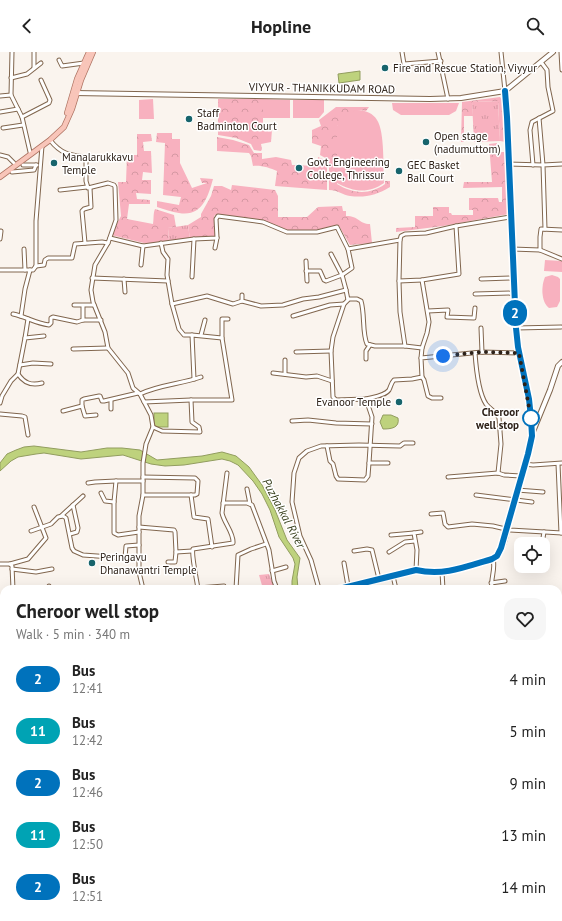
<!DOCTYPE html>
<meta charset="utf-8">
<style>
:root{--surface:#fff;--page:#f6f6f6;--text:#222;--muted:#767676}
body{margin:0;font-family:"PT Sans",sans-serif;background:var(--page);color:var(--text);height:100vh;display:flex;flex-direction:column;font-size:15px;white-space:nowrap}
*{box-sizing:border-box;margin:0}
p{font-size:13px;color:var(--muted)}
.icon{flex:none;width:22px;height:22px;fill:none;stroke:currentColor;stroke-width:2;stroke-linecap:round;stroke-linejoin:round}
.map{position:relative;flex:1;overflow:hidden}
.panel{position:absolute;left:0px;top:533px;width:562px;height:336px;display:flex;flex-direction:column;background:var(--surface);border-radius:12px 12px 0 0;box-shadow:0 4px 16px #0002}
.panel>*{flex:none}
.badge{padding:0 8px;border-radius:13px;font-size:14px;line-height:26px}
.buttons{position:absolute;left:514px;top:485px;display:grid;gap:8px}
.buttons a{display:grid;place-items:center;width:36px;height:36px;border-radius:8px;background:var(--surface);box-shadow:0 4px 16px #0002;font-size:20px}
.you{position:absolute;width:20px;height:20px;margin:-10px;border:3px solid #fff;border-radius:50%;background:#1a73e8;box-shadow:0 0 0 6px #1a73e833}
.map>.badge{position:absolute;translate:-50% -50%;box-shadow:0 0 0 2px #fff}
.round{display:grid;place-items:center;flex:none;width:42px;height:42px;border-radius:12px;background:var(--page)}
.overview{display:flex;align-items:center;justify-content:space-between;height:68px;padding:0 16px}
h1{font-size:19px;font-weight:800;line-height:30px}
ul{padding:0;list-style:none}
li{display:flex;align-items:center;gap:12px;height:52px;padding:0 16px}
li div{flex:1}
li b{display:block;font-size:15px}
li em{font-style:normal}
li .badge{min-width:44px;font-weight:700;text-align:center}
header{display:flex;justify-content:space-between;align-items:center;height:52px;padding:0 16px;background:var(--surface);font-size:18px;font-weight:800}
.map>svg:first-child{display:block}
</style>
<header><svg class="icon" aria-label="back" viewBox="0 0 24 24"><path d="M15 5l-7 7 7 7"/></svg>Hopline<svg class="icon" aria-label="search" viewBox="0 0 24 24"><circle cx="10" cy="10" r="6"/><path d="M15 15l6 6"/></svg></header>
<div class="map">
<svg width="562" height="869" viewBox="0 0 562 869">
<defs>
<pattern id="grass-tufts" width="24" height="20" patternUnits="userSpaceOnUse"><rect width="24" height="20" fill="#f8b1bf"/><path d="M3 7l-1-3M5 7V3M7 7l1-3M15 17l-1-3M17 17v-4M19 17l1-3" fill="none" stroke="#d598a3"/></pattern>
<pattern id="forest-crowns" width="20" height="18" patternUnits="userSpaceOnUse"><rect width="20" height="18" fill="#f8b1bf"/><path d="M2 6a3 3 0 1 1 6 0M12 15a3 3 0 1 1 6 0" fill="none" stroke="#d598a3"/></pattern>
</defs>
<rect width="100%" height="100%" fill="#faf4ee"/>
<g fill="url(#grass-tufts)">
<path d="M498 49 500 89 474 90 472 50Z"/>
<path d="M188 173 190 187 169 189 168 176Z"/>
<path d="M269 522 275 537H263L259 523Z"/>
</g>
<g fill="url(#forest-crowns)">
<path d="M500 45 504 51 506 90 500 89 498 49 472 50 473 64H464V90H461L462 50Z"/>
<path d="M218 47H263V70L261 73 272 78 271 90 261 92 262 97 261 99 254 98 251 92 236 86 218 83Z"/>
<path d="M336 55H369L366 59 359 58 337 74V132C353 142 370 143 385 132V129H390V135C377 143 365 146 350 144 343 143 338 138 329 138V108L320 103 321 94 312 91V78L321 74 319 68Z"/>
<path d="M157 81H172V87H180V111L192 136 207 131H202L200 126 213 127C208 145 202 165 179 161 172 160 164 157 157 155V149L179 153 181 145 163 143 165 91 156 90Z"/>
<path d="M137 82H151L152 89 143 90 144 99H151L152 121 143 120 142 128H151V142L136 141 137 147 150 148V152H129L127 167 153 172C154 166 153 162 155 157L174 163 176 175 168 176 169 189 148 192 111 183 121 164 118 130H126L127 103H137Z"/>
<path d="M217 85 233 88 249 93 254 101H262V107L276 105 291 108 292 113 317 114 318 105 327 109V138L275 134 277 119C270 116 261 113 253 114L251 104 249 101 217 99Z"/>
<path d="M497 91 498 100H506L509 162 443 174 396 180V176L415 175V164H433V155H449V161H451L452 163H473V158H469V146H498L499 150H502V135L463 136 464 130H492L489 92Z"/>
<path d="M232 133 275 138 278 144V165H307L318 155 342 154 343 159H346V164C359 164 359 172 370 172L372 191 350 193 339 174 315 178 288 180 262 169 217 162 214 164 216 184 215 186 190 187 188 173 201 165V162L211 144 214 134H222L231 138Z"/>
</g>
<g fill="#f8b1bf">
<path d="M153 47 154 67H139V48Z"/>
<path d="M263 47 290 48V66H263Z"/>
<path d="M293 48H324V60L319 66H293Z"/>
<path d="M392 51H459L456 59 449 63H401L393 58Z"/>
<path d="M359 58C366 59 373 61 377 68 385 80 383 116 384 131 368 142 354 140 337 131V74C342 64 347 60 359 58Z"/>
<path d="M545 208 562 209V220L544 219Z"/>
<path d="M552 223 558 225 560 227V249L557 255 549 256C541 250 541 234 545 225Z"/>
</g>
<g fill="#bed27d" stroke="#929d5f">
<path d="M360 19V28L339 31 338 22Z"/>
<rect x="154" y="361" width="14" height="14"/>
<path d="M383 363H391L398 366C400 376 391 377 383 377L380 370Z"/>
<path d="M34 394 81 400 107 396H122L140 398 157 408 202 404 222 400 236 404 249 415 262 433 275 458 287 488 300 506 297 525 298 537H292V529L295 512 293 506 279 485 270 458 262 442 253 429 238 413 230 409 222 407 184 413 165 414 151 412 123 403 81 407 44 401 36 402 18 405 11 409 0 419V411L7 402 16 398 24 395Z"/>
</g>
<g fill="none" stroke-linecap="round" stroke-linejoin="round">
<g stroke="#929d5f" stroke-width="1">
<path d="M0 641H4"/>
<path d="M558 648H562"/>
<path d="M438 865 441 869"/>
</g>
<defs>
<g id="minor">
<path d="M12 0 11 43 22 65 30 100"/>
<path d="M34 0V16"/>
<path d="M402 0 404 12 441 9"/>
<path d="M438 0 448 47"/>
<path d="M501 0 505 39"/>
<path d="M561 0 562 18"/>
<path d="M59 8 62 14 84 11"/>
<path d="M11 26 27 22 41 11"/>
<path d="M0 44 11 43"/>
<path d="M0 60 18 57"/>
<path d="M22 65 49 51 50 48 41 28"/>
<path d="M3 76 23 73"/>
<path d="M50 88C61 102 69 103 86 105V129L88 136 108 131 114 133 115 135 116 168 108 191 95 213 91 238 93 250 105 280 108 296 128 321 133 336 140 342 151 363 153 375 146 392 143 411V443L139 464V520L143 537"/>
<path d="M0 103 8 105 14 111"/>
<path d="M508 112 543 113 539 66"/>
<path d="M23 113H37"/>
<path d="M533 113 530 78 532 70 553 59 548 35 547 18 541 10"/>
<path d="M12 120 34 118 36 113"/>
<path d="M60 138 87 135"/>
<path d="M545 177 543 113 562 112"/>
<path d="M110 186 143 194 194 187 217 186 216 167 218 164 263 170 287 180H317L337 175 348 197 400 188"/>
<path d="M0 187 1 179"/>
<path d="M85 191 82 159 84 157 91 155 90 136"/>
<path d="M161 191 163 200 168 207 167 223 172 252 179 277 184 283H192"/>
<path d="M215 196 217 186"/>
<path d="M24 197 25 218"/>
<path d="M348 197 352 216 342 223 346 238 348 248 344 252 333 285 331 299 333 345 336 348 366 347"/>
<path d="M512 197 540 198V185L541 177 562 178"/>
<path d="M540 198 562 207"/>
<path d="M306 209 307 229"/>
<path d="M141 213 143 194"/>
<path d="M36 214 44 213 45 208 48 206H72L75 192 102 190 108 191"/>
<path d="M0 218H33L36 214V169L42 94"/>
<path d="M306 219H320L324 228 326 229 342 223 331 202"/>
<path d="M192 225 194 187"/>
<path d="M92 226 168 229"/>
<path d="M124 227 125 240"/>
<path d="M481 227 513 226"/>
<path d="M422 228 429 270 427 281 422 296"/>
<path d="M399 229 422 228 459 222 456 174"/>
<path d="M475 242 514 241"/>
<path d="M242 243V249L261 254 283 253 303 247 319 245 346 238"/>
<path d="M348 247H357L361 249C365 262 362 281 367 292L375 294H405"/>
<path d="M172 252 207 244 233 252 242 249"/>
<path d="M74 253H94"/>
<path d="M428 259 448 258 447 265 474 266 475 256"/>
<path d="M13 262C27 265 34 271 49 273L51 271V266L53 265 77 270 83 268H101"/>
<path d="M21 264 25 237 30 218"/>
<path d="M293 264 330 253 344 252"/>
<path d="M83 268V254"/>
<path d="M481 276 482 300"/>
<path d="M516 276 561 275"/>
<path d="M201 283 205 268"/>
<path d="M25 286 28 267"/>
<path d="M73 297 108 296"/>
<path d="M296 300 331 299"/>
<path d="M475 301C476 315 478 340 486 352 490 357 496 360 499 366L501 392 498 421"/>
<path d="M421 306 422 296 405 294 400 260 399 229 400 188 401 184 405 182 426 181 456 174 510 165"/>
<path d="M366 307V299L370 293"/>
<path d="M20 313 33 311 51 312"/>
<path d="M273 321 306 325 317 324 332 329"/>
<path d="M18 322C24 331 31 334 42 331"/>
<path d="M285 322V308"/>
<path d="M422 325 424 328 428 344 432 346H441"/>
<path d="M194 327 192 283 222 286V267H228"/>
<path d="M140 342C158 333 181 332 201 325"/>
<path d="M111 348V357"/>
<path d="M144 350 191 348"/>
<path d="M0 351 2 344 11 329 18 322 25 286 44 284"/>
<path d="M82 354V348L84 347 99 344H100L102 349H104L138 341"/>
<path d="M63 359 82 354 85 364 96 363"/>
<path d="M0 362 22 364 25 365 28 383"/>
<path d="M292 369 308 368 336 371 372 372"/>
<path d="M153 375 162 379 200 380 199 375 192 370 191 348H232L222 286"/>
<path d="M327 394 330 409 333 412 336 424 338 427 365 428 368 424 369 411H388"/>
<path d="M369 411 372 365 366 347C373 345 385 344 389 338 391 334 391 331 394 328L412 327 422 325 421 306 482 300 519 301"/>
<path d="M525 412 533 413 562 411"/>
<path d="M558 412 561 481"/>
<path d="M143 425 195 426 198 429 197 442 195 443H143"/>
<path d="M448 425 498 421 504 423 521 424"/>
<path d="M88 431 95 430 116 429"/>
<path d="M247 437 250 452"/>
<path d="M517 438 543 440"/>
<path d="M101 441 105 449 114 450"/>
<path d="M191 443 194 465 208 467 212 495"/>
<path d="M476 443 532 450"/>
<path d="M223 451H247L252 453 269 498 274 529 277 537"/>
<path d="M431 462 443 461 445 472 448 475 472 472 493 474 510 478 562 481"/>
<path d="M61 464 83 444"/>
<path d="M139 475 174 478 175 480 176 500 192 499"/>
<path d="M31 479 51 472 58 465 63 464 66 466 72 496 74 499 83 503 139 507"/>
<path d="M139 480 118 483 114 481V450L116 429H143"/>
<path d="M70 482 77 480 78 476 73 453"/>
<path d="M391 483 414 481"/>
<path d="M542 492 544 480"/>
<path d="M354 499 367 497 372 498 379 527"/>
<path d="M389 500 405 490 415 489"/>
<path d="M125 506 126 494 139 493"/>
<path d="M168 510H175L176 500"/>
<path d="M344 511 348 534"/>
<path d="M0 512H10L12 514 13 537"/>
<path d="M10 512 28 507 46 486 34 455"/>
<path d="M12 517 36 520 52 517"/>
<path d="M104 518 139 520"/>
<path d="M416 518 417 498 414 481 421 480"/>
<path d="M272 519 286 515"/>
<path d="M442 520 443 537"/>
<path d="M393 524 396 537"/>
<path d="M491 531 505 529"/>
<path d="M49 534V537"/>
<path d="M198 536 224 534"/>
<path d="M198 537C197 529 191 502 193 497L233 491C234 481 224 471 222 461L227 421"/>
<path d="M236 537 238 503 251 497 266 492"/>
<path d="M319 537 311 508 300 484 292 450 294 421 299 406 307 399 321 394 359 393 400 394 404 391H413"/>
<path d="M492 537C490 527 496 517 493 507"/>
<path d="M558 632H562"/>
<path d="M558 658 562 656"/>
<path d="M558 686 562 692"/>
<path d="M0 711H4"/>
<path d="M0 730H4"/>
<path d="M558 737H562"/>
<path d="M558 774 562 773"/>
<path d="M558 794 562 793"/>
<path d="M0 807H4"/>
<path d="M0 841H4"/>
<path d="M558 853H562"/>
<path d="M83 865 85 869"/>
<path d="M404 865 423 869"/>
<path d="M456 865 457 869"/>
<path d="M554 865 555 869 562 868"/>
<path d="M298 866V865"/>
<path d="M105 869V865"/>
<path d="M280 869 281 865"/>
<path d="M366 869 367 865"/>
</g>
<path id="tertiary" d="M0 570H4"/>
<g id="secondary">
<path d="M74 41 430 47 461 46 505 39 553 0"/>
<path d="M532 382 550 338 558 314 562 310"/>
<path d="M339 537 416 518C446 523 464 515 493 507 506 498 507 475 511 460 517 435 529 410 531 384 533 366 529 347 525 330 521 312 518 294 516 276L507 65 505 39"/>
<path d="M0 732V762"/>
<path d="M222 869 223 865"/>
</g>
<g id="primary">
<path d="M67 61 77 27 89 0"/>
<path d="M0 125 50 88 64 75 72 57 81 28 93 0"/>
</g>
</defs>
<use href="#minor" stroke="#81664e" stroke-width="5"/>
<use href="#tertiary" stroke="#81664e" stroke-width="5.5"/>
<use href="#secondary" stroke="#81664e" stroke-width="6"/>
<use href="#primary" stroke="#ae7362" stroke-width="6"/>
<use href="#minor" stroke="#fff" stroke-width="3"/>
<use href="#tertiary" stroke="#fff" stroke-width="3.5"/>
<use href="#secondary" stroke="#fff" stroke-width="4"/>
<use href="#primary" stroke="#f8c5b9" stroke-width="4.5"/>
</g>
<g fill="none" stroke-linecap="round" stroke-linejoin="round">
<defs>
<path id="line" d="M339 537 416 518C444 524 465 515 492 507L497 504 501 496 528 402 532 384 531 366 529 347 518 295 516 276 507 65 505 39"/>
</defs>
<use href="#line" stroke="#fff" stroke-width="9"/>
<use href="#line" stroke="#0072bc" stroke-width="6"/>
<path stroke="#2d2118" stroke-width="4" stroke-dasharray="0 7.2" d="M443 304 482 300 519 301 531 366"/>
</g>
<g fill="#17646c" stroke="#fff" stroke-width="1.5">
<circle cx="385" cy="16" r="4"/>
<circle cx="189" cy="67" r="4"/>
<circle cx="426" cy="90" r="4"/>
<circle cx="54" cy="111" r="4"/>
<circle cx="299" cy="116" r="4"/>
<circle cx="399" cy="119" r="4"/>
<circle cx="399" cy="350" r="4"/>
<circle cx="92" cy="511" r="4"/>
</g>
<circle fill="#fff" stroke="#0072bc" stroke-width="2" cx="531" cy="366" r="8"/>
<g text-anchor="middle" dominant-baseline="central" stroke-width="3" stroke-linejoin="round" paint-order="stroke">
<g font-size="11" fill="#2d2118" stroke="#fff" text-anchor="start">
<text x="393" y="16">Fire and Rescue Station, Viyyur</text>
<text x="197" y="61">Staff<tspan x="197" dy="13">Badminton Court</tspan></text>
<text x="434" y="84">Open stage<tspan x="434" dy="13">(nadumuttom)</tspan></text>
<text x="62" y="105">Manalarukkavu<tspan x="62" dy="13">Temple</tspan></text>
<text x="307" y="110">Govt. Engineering<tspan x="307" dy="13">College, Thrissur</tspan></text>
<text x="407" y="113">GEC Basket<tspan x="407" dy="13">Ball Court</tspan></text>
<text x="391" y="350" text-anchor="end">Evanoor Temple</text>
<text x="100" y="505">Peringavu<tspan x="100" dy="13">Dhanawantri Temple</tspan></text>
</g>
<g font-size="11" fill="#2d2118" stroke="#fff">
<text transform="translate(322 36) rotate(1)">VIYYUR - THANIKKUDAM ROAD</text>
</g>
<g font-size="11" font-weight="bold" fill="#2d2118" stroke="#fff" text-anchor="end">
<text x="519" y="360">Cheroor<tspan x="519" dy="13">well stop</tspan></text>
</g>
<g font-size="12" font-style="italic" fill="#343c18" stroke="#fff">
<text transform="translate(284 461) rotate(62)">Puzhakkal River</text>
</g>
</g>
</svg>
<div class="buttons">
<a><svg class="icon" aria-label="locate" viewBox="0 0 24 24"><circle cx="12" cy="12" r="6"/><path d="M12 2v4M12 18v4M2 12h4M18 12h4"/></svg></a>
</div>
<div class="you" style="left:443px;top:304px"></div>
<b class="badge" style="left:515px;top:261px;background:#0072bc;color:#fff">2</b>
<section class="panel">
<div class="overview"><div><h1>Cheroor well stop</h1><p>Walk · 5 min · 340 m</p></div><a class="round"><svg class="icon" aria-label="heart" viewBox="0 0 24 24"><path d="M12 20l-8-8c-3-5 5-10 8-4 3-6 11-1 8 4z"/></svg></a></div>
<ul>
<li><span class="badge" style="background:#0072bc;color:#fff">2</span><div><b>Bus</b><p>12:41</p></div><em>4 min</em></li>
<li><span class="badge" style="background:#00a3b4;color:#fff">11</span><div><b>Bus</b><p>12:42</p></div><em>5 min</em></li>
<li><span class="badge" style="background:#0072bc;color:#fff">2</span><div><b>Bus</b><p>12:46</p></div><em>9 min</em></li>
<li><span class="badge" style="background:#00a3b4;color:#fff">11</span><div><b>Bus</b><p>12:50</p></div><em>13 min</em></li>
<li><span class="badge" style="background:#0072bc;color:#fff">2</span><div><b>Bus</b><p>12:51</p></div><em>14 min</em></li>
</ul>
</section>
</div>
